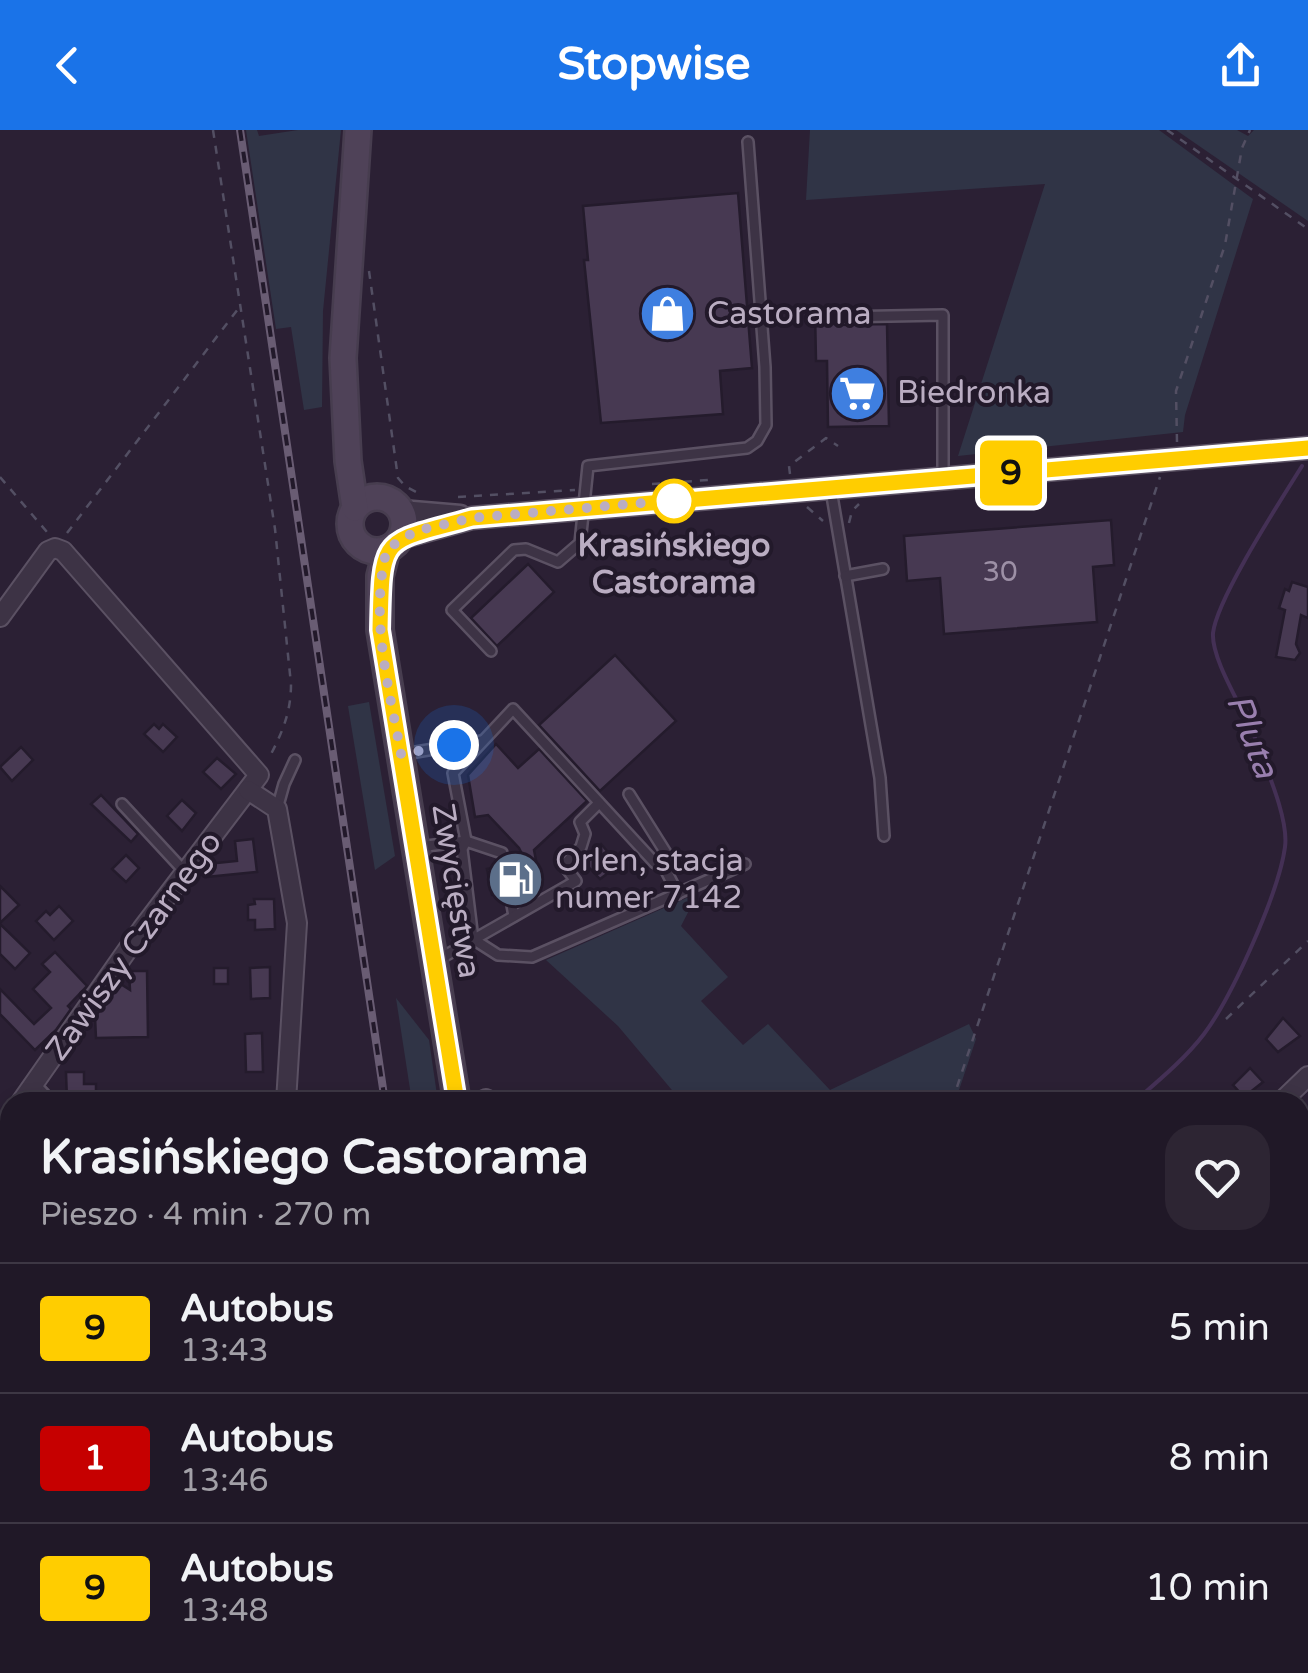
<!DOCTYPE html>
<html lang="pl">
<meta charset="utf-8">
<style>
:root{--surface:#201827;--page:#2d2533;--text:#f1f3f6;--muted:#a2a0a7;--line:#3d3744;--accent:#1a73e8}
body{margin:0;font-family:"Varela Round",sans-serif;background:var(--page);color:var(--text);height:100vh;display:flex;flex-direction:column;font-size:38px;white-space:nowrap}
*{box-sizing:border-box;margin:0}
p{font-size:32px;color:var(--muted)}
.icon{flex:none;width:55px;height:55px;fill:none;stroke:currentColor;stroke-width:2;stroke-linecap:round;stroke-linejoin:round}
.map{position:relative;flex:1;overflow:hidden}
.side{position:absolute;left:0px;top:962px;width:1310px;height:582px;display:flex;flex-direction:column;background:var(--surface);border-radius:30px 30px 0 0;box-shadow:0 5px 15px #0003,0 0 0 2px var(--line)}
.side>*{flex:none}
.badge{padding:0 20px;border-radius:8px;font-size:35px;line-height:65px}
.you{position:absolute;width:50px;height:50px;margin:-25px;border:8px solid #fff;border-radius:50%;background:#1a73e8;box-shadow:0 0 0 15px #1a73e833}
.map>.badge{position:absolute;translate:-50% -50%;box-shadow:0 0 0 5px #fff}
.round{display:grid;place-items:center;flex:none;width:105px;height:105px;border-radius:30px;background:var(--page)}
.summary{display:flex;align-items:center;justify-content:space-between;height:170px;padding:0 40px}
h1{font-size:48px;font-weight:800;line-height:75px}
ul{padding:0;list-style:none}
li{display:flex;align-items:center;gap:30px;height:130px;padding:0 40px;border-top:2px solid var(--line)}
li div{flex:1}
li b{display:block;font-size:38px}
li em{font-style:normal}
li .badge{min-width:110px;font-weight:700;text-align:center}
header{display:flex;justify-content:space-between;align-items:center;height:130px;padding:0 40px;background:var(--accent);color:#fff;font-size:45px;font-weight:800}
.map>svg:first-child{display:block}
</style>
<header><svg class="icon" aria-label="back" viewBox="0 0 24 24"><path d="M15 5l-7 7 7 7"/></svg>Stopwise<svg class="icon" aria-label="share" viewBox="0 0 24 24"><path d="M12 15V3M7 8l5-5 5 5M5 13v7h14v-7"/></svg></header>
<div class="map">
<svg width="1308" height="1543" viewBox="0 0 1308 1543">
<rect width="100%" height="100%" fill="#2b2034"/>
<g fill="#303446">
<path d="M246 0H257L259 6 298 0H341L323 181 322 277 304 280 291 197 276 199Z"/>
<path d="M810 0H1159L1253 69 1185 285 1183 302 958 326 1045 54 806 70Z"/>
<path d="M1176 0H1237L1248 6 1254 0H1308V91Z"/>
<path d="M369 572 395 726 375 740 348 576Z"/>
<path d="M698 763 681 796 728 847 701 871 743 915 768 894 830 960 969 894 976 909 955 972H682L618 896 546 830Z"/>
<path d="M396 868 429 910 438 972H412Z"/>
<path d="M740 1535H818L824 1543H747Z"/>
</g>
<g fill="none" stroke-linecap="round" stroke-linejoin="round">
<g stroke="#443055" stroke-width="4">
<path d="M1134 972C1157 952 1185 929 1204 904 1232 867 1279 762 1285 717 1289 688 1265 636 1255 608 1245 581 1211 530 1213 503 1217 468 1281 370 1302 336"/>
<path d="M1017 1535 1022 1543"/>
</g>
</g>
<g fill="#473952" stroke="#241b2c" stroke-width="2.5">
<path d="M738 63 752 238 720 241 723 284 601 293 584 130H588L583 76Z"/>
<path d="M815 181H828V192L837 195 887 194 889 296 828 297 827 231H816Z"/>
<path d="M1111 390 1114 435 1093 437 1097 492 944 504 940 448 907 451 904 406Z"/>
<path d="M528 434 554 462 497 516 471 488Z"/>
<path d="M1292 452 1308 457V488L1301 485 1296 514 1300 523 1295 530 1276 527 1285 480 1279 478 1285 459 1289 461Z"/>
<path d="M615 525 676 591 600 661 539 595Z"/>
<path d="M154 594 159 599 163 594 177 607 163 622 144 604Z"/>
<path d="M496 614 518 638 539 619 587 671 534 720 541 756 517 761 512 735 526 732 519 718 488 685 475 687 468 645Z"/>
<path d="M21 617 33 630 12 651 0 637Z"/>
<path d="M217 628 236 644 221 659 203 642Z"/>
<path d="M101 665 138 704 131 712 91 674Z"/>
<path d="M182 670 196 683 182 701 167 686Z"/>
<path d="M253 709 257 742 206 747 207 734 237 731 235 711Z"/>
<path d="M601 714 619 735 600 749 581 729Z"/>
<path d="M126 725 139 738 126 752 112 739Z"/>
<path d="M496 737 501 764 492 765 487 739Z"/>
<path d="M0 756 19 775 0 793Z"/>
<path d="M254 769H274L275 799 255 800V790H248V775L255 774Z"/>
<path d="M59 776 73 791 54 810 36 791 46 781 50 785Z"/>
<path d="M0 794 30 823 15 839 0 824Z"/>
<path d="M55 822 87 856 68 876 71 879 56 900 35 920 0 884V859L34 894 51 878 33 859 50 842 42 834Z"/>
<path d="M270 837V868L251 869 250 838Z"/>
<rect x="214" y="838" width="14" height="16"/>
<path d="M129 841H147L148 907 96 908 95 887 119 853 130 860Z"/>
<path d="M1283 888 1300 906 1278 922 1266 909Z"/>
<path d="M262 903 263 942H246L245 904Z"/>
<path d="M1250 938 1263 952 1244 967 1233 955Z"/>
<path d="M66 942H84V954H96V971H67Z"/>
</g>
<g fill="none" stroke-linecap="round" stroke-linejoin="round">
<defs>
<g id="service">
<path d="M838 187 943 185V348"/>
<path d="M831 360 880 648 884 706"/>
<path d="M845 446 883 439"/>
<path d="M491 521 452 480 514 420 526 419 558 432 580 413 588 336 747 318 757 311 766 295 765 237 748 12"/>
<path d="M404 624 482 611"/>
<path d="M629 664 666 723 663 735 678 764"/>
<path d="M122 674 184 741"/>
<path d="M277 679 284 654 295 630"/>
<path d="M419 717 466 711 502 723 514 786"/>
<path d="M663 735 655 733 513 579 453 643 466 711 462 719 473 809 498 825 532 827 745 734"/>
<path d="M436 831 576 751 564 735 581 717 585 704 580 692 599 673"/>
<path d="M34 953 52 972"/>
<path d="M515 1535 521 1543"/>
<path d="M642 1535 643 1543"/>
</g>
<g id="minor">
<path d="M0 487 48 421 55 418 63 421 259 645 142 799 21 972"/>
<path d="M248 660 277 679 297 793 286 972"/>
<path d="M486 969 488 972"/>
<path d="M1281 972 1308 946"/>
<path d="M0 1002 10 988"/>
<path d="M0 1107 10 1118"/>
<path d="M1300 1335 1308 1328"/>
<path d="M0 1336 10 1330"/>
<path d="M1300 1344 1308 1351"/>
<path d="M0 1359 10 1371"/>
<path d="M167 1535 175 1543"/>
<path d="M916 1535 922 1543"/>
<path d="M1153 1535 1160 1543"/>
<path d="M237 1543 240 1535"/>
<path d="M1077 1543 1086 1535"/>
</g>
<g id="tertiary">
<path d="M401 381 460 386"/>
<path d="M400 408 472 388 1308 318"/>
<path d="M1300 1150 1308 1147"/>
<path d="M399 1543 415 1535"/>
</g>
<g id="secondary">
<circle cx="377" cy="394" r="27"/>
<path d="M355 378 348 331 343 228 358 0"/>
<path d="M387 419 380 446V500L457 972"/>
<path d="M621 1535 622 1543"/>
</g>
</defs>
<use href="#service" stroke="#5b5163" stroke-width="14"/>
<use href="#minor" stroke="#5b5163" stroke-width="22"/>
<use href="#tertiary" stroke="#5b5163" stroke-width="25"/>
<use href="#secondary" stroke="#473d4f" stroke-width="30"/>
<g stroke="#534f63" stroke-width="2.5" stroke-dasharray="8 8" stroke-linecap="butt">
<path d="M213 0 275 399 291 554C291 583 282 603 269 628"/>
<path d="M1167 0 1308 99"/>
<path d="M369 141 398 348 405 356 420 364"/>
<path d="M1177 312 1176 261 1225 115 1242 18 1250 0"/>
<path d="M790 344 789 336 826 308 838 316"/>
<path d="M0 347 47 402"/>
<path d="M652 354 708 350"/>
<path d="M458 367 575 360"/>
<path d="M807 377 823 391"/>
<path d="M849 393 852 381 859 374"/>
<path d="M67 403 238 179"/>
<path d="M1226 889 1308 811"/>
<path d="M952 972 1160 347"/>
</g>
<use href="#service" stroke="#3d3345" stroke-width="9"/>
<use href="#minor" stroke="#3d3345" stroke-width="18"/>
<use href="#tertiary" stroke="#3d3345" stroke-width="20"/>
<use href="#secondary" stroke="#4f4258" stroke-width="25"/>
<defs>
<g id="rail">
<path d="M240 0 385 972"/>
<path d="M460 1535 461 1543"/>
</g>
</defs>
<use href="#rail" stroke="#695c73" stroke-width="8"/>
<use href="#rail" stroke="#22192a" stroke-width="4" stroke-dasharray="11" stroke-linecap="butt"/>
</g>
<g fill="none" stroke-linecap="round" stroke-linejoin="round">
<defs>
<path id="line" d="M457 972 380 500C382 401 381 414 472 388L1308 318"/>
</defs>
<use href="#line" stroke="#fff" stroke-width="22"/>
<use href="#line" stroke="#ffcd00" stroke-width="15"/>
<path stroke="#baadc2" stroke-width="10" stroke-dasharray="0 18" d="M454 615 401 624C389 557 369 487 387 419L416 401 472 388 688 369 674 371"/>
</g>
<defs>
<symbol id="shop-disc" viewBox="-11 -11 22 22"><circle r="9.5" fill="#3f7fe0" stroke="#22192a"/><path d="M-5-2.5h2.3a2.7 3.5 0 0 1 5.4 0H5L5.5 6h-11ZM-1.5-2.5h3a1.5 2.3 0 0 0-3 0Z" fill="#fff"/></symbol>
<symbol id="supermarket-disc" viewBox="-11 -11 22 22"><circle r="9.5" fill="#3f7fe0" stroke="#22192a"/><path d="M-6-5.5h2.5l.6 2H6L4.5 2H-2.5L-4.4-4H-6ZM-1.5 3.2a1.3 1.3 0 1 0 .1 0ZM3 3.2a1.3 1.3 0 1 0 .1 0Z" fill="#fff"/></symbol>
<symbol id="fuel-disc" viewBox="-11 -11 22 22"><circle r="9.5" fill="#5c6f8a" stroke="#22192a"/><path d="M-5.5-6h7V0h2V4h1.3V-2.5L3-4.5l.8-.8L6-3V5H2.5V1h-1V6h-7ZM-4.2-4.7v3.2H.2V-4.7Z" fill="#fff"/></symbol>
</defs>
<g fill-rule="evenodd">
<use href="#shop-disc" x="636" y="152" width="63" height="63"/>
<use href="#supermarket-disc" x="826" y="232" width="63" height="63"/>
<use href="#fuel-disc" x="484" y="718" width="63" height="63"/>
</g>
<circle fill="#fff" stroke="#ffcd00" stroke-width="5" cx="674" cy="371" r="20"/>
<g text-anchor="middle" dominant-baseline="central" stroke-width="8" stroke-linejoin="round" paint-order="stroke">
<g font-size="28" fill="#9d90a6">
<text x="1000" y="442">30</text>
</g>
<g font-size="32" fill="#baadc2" stroke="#22192a" text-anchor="start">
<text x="707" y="184">Castorama</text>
<text x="897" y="263">Biedronka</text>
<text x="555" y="731">Orlen, stacja<tspan x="555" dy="37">numer 7142</tspan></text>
</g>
<g font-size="32" font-weight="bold" fill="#baadc2" stroke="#22192a">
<text x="674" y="416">Krasińskiego<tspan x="674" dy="37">Castorama</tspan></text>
</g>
<g font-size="32" fill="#baadc2" stroke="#22192a">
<text transform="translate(456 761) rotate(81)">Zwycięstwa</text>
<text transform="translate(134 816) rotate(-54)">Zawiszy Czarnego</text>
</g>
<g font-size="35" font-style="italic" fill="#997fae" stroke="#22192a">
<text transform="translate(1252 606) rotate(69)">Pluta</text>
</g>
</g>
</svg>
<div class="you" style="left:454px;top:615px"></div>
<b class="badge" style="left:1011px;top:343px;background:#ffcd00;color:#111">9</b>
<section class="side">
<div class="summary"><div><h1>Krasińskiego Castorama</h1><p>Pieszo · 4 min · 270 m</p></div><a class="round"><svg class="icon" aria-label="heart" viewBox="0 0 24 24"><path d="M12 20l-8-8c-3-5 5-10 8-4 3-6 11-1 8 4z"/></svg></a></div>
<ul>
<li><span class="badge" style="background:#ffcd00;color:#111">9</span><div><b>Autobus</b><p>13:43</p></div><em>5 min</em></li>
<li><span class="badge" style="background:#c60000;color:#fff">1</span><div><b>Autobus</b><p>13:46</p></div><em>8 min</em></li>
<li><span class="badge" style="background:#ffcd00;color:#111">9</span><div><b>Autobus</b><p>13:48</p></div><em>10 min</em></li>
</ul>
</section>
</div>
